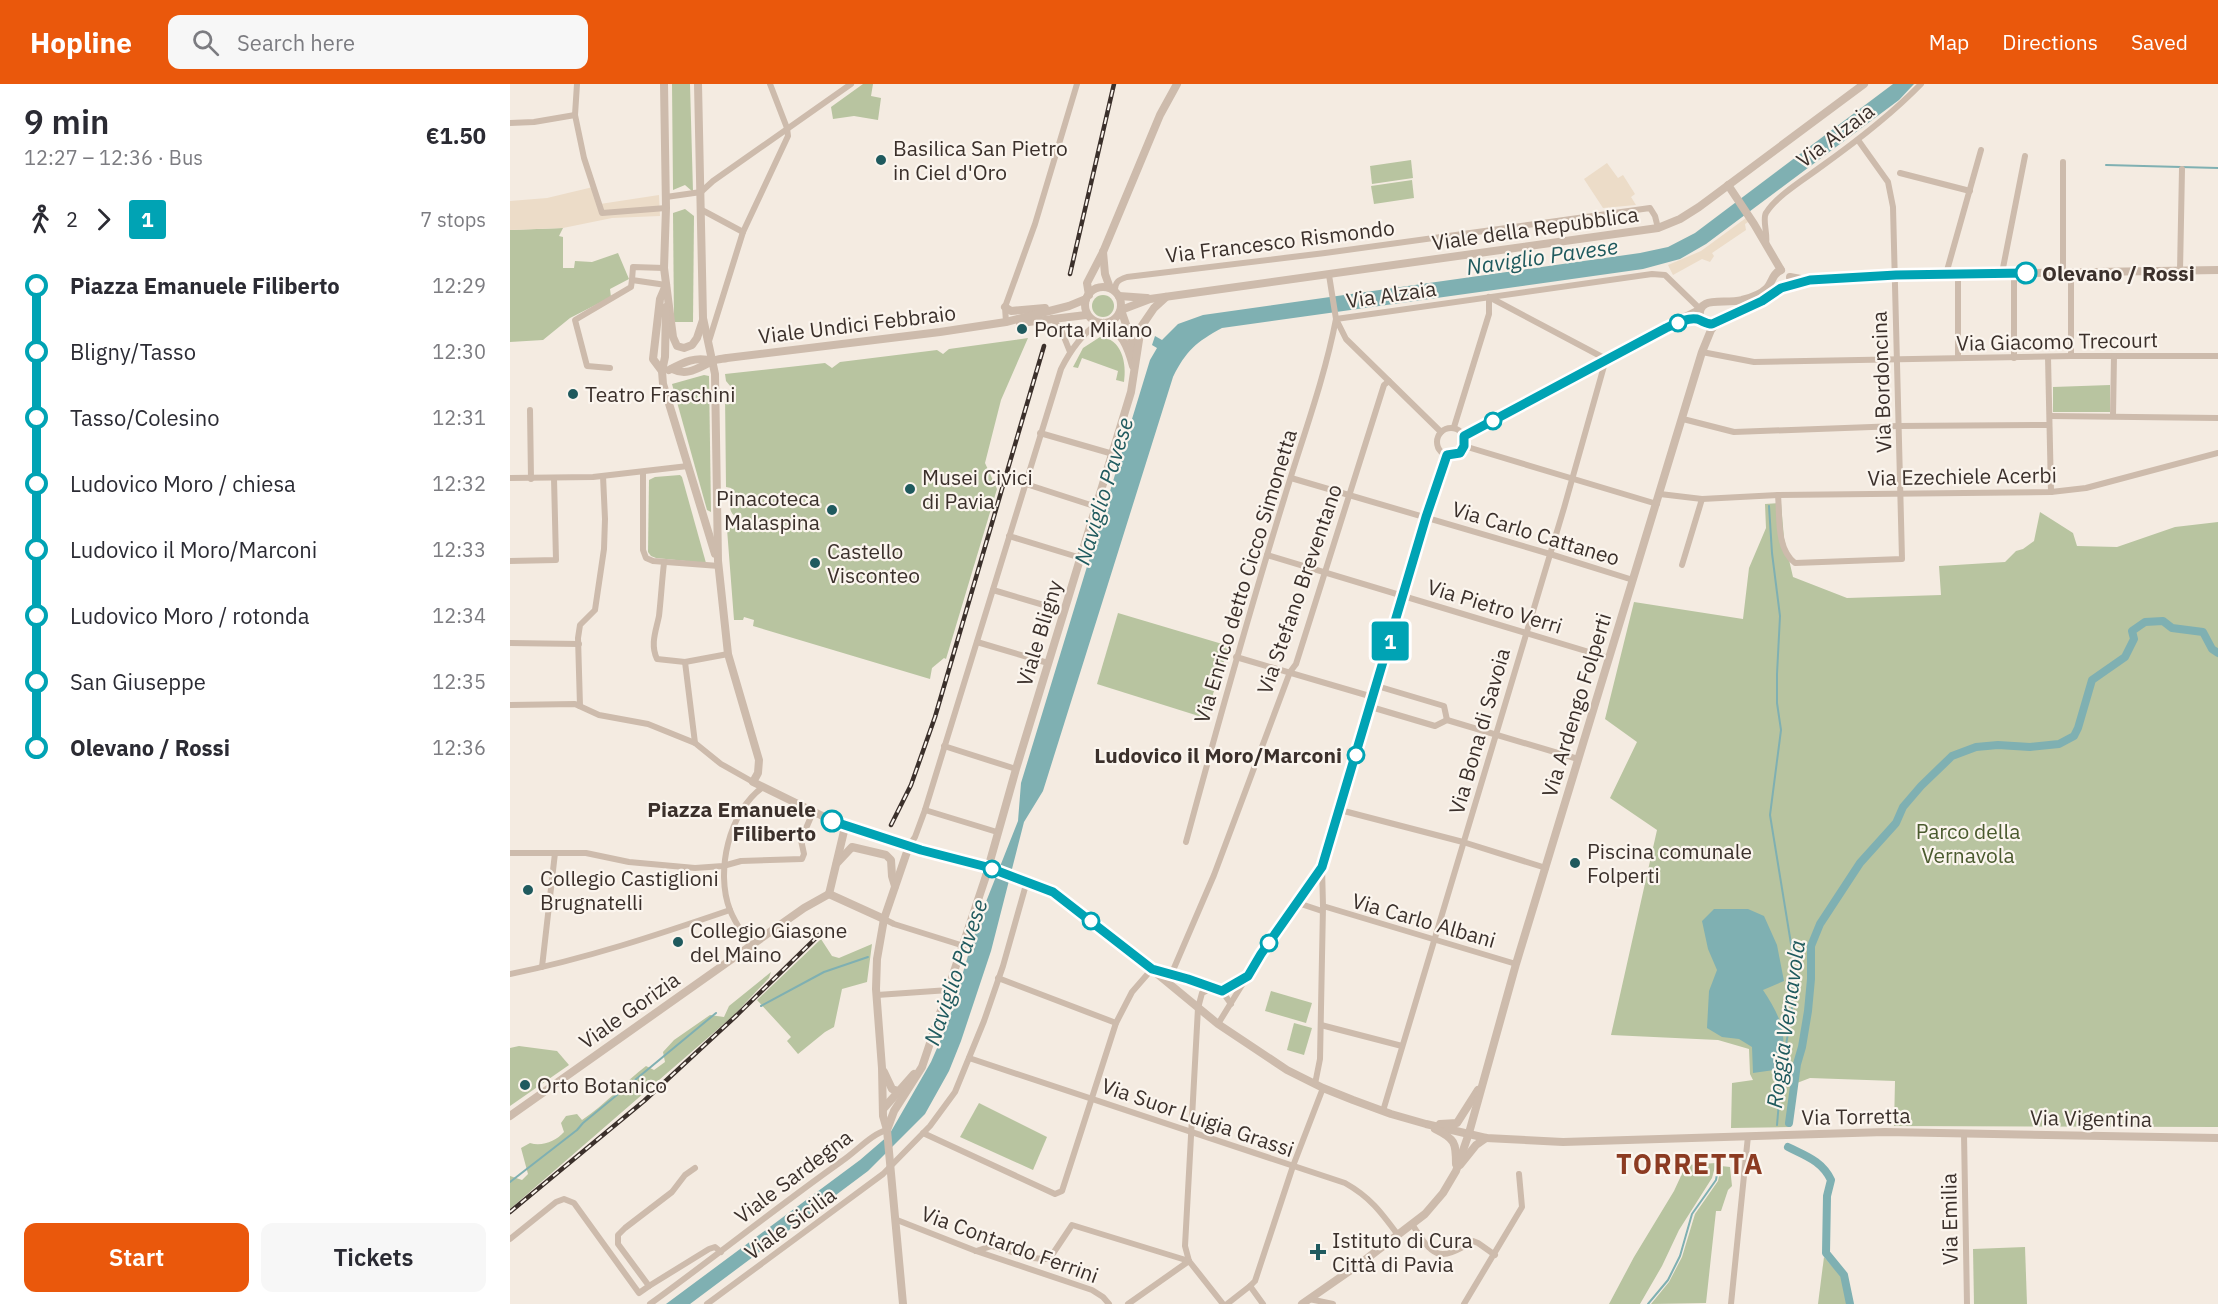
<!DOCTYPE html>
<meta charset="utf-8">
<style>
:root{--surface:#fff;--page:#f7f7f7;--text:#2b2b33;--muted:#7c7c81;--accent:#ea580c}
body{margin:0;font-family:"IBM Plex Sans",sans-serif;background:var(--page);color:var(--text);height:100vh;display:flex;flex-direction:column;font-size:22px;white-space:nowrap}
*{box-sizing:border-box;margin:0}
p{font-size:20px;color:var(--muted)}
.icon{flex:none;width:33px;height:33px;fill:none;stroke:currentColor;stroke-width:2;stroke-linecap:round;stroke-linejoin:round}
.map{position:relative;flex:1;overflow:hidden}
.sheet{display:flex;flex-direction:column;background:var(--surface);width:510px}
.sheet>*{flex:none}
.badge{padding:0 12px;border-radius:4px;font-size:21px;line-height:39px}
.map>.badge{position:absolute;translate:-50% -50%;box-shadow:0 0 0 3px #fff}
.legs{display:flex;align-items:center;gap:9px;height:66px;padding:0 24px;font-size:20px}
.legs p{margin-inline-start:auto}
.overview{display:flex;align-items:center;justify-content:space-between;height:102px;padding:0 24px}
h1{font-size:33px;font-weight:600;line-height:45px}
.action{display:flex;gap:12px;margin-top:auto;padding:12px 24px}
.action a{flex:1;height:69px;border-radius:12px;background:var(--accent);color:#fff;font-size:24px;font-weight:600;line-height:69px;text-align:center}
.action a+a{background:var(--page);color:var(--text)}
ul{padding:0 24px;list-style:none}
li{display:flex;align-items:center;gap:21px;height:66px;font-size:22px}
li i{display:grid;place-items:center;width:9px;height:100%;margin:0 8px;background:currentColor}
li i::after{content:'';width:15px;height:15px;margin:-8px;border:4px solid;border-radius:50%;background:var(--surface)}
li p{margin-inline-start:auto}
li:first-child i{background:linear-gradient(#0000 50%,currentColor 0)}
li:last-child i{background:linear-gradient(currentColor 50%,#0000 0)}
header{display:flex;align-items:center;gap:36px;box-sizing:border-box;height:84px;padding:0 30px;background:var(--accent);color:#fff}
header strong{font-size:28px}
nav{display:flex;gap:33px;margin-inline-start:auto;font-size:21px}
.search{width:420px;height:54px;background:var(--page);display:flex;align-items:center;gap:15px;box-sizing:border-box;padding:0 21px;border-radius:12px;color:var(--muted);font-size:22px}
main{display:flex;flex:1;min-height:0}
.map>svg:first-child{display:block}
</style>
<header>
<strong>Hopline</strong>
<div class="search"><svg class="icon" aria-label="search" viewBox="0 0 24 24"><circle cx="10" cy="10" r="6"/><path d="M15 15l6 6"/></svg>Search here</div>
<nav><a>Map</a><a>Directions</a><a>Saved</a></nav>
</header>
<main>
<section class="sheet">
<div class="overview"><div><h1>9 min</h1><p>12:27 – 12:36 · Bus</p></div><b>€1.50</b></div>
<div class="legs"><svg class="icon" aria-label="walk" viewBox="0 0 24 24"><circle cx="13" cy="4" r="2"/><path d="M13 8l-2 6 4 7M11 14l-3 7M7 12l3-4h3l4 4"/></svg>2<svg class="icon" aria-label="forward" viewBox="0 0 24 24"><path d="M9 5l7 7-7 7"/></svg><b class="badge" style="background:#00a3b4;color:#fff">1</b><p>7 stops</p></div>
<ul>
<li><i style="color:#00a3b4"></i><b>Piazza Emanuele Filiberto</b><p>12:29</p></li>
<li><i style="color:#00a3b4"></i><span>Bligny/Tasso</span><p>12:30</p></li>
<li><i style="color:#00a3b4"></i><span>Tasso/Colesino</span><p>12:31</p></li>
<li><i style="color:#00a3b4"></i><span>Ludovico Moro / chiesa</span><p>12:32</p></li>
<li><i style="color:#00a3b4"></i><span>Ludovico il Moro/Marconi</span><p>12:33</p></li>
<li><i style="color:#00a3b4"></i><span>Ludovico Moro / rotonda</span><p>12:34</p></li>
<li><i style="color:#00a3b4"></i><span>San Giuseppe</span><p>12:35</p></li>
<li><i style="color:#00a3b4"></i><b>Olevano / Rossi</b><p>12:36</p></li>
</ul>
<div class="action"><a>Start</a><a>Tickets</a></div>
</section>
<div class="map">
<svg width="1708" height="1220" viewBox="0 0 1708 1220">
<rect width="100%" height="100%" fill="#f4ebe1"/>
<g fill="#b8c4a0">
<path d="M162 0H180L183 108 175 101 163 106Z"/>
<path d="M353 0H363L361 12 371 14 368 36 344 32 323 35 321 23Z"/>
<path d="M901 76 903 94 862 100 860 82Z"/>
<path d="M902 96 904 114 864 120 861 102Z"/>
<path d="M175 125 184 132 183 238H164L163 129Z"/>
<path d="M53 144 49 152 53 153V184H64L65 177 82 178 108 169 119 195 100 205 101 213 60 234 33 256 0 258V146Z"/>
<circle cx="593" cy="222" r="11"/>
<path d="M590 253C612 254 617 280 614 298L606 296 608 287 572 274 568 284 563 283 573 264Z"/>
<path d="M518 254 491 316 475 379 487 405 436 575 434 574 422 584 420 595 243 542 244 536 234 533 233 536H224L217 445C223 444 226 440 227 434 218 428 218 419 226 413L221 404 216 403 215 310 220 308 221 303 216 297 215 290 315 279 322 284 330 278 427 266 433 270 439 265Z"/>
<path d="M194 291 199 292 201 428 197 426 162 300Z"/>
<path d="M1600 301V328H1543V303Z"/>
<path d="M170 391 172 393 196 479 146 474 141 472 138 468 139 396 145 393Z"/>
<path d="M1271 419 1274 454 1283 493 1337 514 1431 511 1429 482 1495 478 1506 467 1513 465 1524 457 1530 428 1563 449 1567 462 1607 463 1665 443 1708 438V1043L1384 1042 1385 997 1300 994 1287 999 1281 1043 1221 1044 1222 999 1243 996 1240 990 1239 965 1208 956 1101 951 1147 746 1100 714 1127 658 1095 635 1124 518 1233 535 1239 484 1256 444 1255 420Z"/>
<path d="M608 529 719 562 695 634 587 600Z"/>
<path d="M311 855 322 872 329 874 362 860 357 898 332 905 324 943 315 948 288 970 277 957 281 953 247 916Z"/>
<path d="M261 888 259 894 223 932 0 1125V1092L12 1096 18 1090 11 1064 20 1059C32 1063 46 1057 54 1048L51 1039 56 1032 67 1030 72 1036C96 1020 114 999 136 982L144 986 155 978 153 968 164 956 200 931 214 933 219 922Z"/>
<path d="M761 907 802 919 796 939 755 927Z"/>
<path d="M784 939 802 944 794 971 777 966Z"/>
<path d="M9 962 47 967 59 981 0 1022V964Z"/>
<path d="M469 1019 537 1053 523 1086 450 1053Z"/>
<path d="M1206 1079 1202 1094 1169 1146 1152 1182 1130 1220H1099L1124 1173 1164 1107 1176 1081Z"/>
<path d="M1211 1082 1220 1083 1222 1102 1218 1106 1211 1127H1206L1196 1219 1141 1220 1159 1198 1172 1173 1185 1130 1208 1097Z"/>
<path d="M1515 1163 1517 1220H1464L1463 1165Z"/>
<path d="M1314 1173 1331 1192 1338 1220H1308Z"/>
</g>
<g fill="#ecdcc8">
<path d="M1097 79 1108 94 1113 91 1125 110 1121 113 1126 121 1093 124 1074 95Z"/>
<path d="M83 103 90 120 149 111 150 132 102 134 53 144 0 146V117L37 114Z"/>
<path d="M1240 131 1243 135 1235 140 1236 146 1202 169 1204 172 1200 178 1192 175 1163 191 1158 181 1191 167Z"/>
</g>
<g fill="#7fb0b2">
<path d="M1383 0H1404L1389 16 1196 160 1170 175 1133 185 712 244C686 258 676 267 663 293L533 707 514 738 481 867 451 957 439 987 415 1030 358 1087 180 1220H156L350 1076 379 1051 421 978 438 939 468 838 508 737 511 699 640 276 647 264 642 261 645 252 652 256 668 240 693 231 1130 169 1158 163 1185 149Z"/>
<path d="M1204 825H1238L1254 832 1267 861 1274 897 1253 906C1270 932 1283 956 1264 986L1243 989 1242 963 1229 955 1212 953 1197 944 1199 907 1207 886 1198 865 1192 837Z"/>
</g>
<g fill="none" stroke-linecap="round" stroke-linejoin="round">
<g stroke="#7fb0b2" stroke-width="2">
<path d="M1596 81 1708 84"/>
<path d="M1259 422 1262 469 1270 532 1267 590V619L1271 646 1260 731 1283 872 1282 927 1272 983 1267 1041"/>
<path d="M251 922 314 888 358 873"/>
<path d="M0 1098 67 1046 73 1039 206 929"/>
<path d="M1138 1220 1158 1196 1170 1172 1182 1130 1206 1096 1209 1079"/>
</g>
<g stroke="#7fb0b2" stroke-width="8">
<path d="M1279 1039 1287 980 1292 963 1298 927 1301 895V862L1310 840 1350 779 1386 739 1393 723 1411 702 1442 672 1466 663 1488 661 1520 663 1549 660 1564 652 1568 644 1582 596 1615 573 1624 555 1622 547 1635 538 1653 537 1662 544 1693 548 1702 565 1708 569"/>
<path d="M1278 1063C1296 1072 1312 1077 1321 1096L1317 1112 1316 1169 1334 1191 1340 1220"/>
</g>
<g stroke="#cdbbac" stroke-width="6">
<path d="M67 0 65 31 74 74 92 129 156 124"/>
<path d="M0 39 24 38 65 31"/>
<path d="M1553 78V189"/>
<path d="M1390 89 1460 107"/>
<path d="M156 113 191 108 203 97 341 0"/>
<path d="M192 126 233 148"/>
<path d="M1256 160C1258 150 1252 135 1256 129 1266 112 1296 94 1312 82 1347 57 1381 31 1411 0"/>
<path d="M154 184 123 183 122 196 156 201"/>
<path d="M1670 187 1672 85"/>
<path d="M1492 189 1515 72"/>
<path d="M1561 189V272"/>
<path d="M1436 190 1471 66"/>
<path d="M819 191 826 235 836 255 931 348"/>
<path d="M605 207C605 198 608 196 617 193L815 169 1140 124 1145 132 1148 144"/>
<path d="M542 234 552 248 560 268"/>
<path d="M826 235 1142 190 1155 191 1189 224"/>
<path d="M496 238 495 223 525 140 567 0"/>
<path d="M1163 238 1189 225"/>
<path d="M199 257 233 148 278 52 277 44 260 0"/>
<path d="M1192 268 1244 278 1561 272H1708"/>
<path d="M1538 273 1541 408"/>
<path d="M1448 274V190"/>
<path d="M1504 274V189"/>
<path d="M100 284 77 282 65 236 121 203 122 196"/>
<path d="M20 326 21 395"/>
<path d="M1540 332 1708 334"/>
<path d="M1603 332 1604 272"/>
<path d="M1173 335 1224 348 1388 342 1539 341"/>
<path d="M944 343 979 230V213"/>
<circle cx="941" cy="358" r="14"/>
<path d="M530 349 603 370"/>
<path d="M954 352 1156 244 1173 237 1190 235"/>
<path d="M954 362 1147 420"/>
<path d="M133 388V466L136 474 143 477 209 482"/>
<path d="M0 394 83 393 178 382"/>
<path d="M781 394 1040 470 1123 496"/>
<path d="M516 400 587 423"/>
<path d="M1150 410 1192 415 1268 411 1541 408 1576 404 1708 369"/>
<path d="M1268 411C1270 433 1266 464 1285 479L1392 475 1383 123 1378 98 1348 56"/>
<path d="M499 452 571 474"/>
<path d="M757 471 1099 574"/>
<path d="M0 477 46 476 44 394"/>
<path d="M154 479C152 496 151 514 149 532 146 547 140 560 147 575L175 578 218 570"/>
<path d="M1172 481 1192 415"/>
<path d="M483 506 554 527"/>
<path d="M467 558 538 579"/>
<path d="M0 559 69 560"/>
<path d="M726 573 863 613"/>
<path d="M175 578 185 659"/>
<path d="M867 602 934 622 937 636"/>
<path d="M0 621 65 620 89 631 138 640 185 659 211 680 243 698"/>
<path d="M70 622 68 554 70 541 85 526 94 465 95 435 93 392"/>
<path d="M861 623 925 642 937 636 1068 675"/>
<path d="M434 662 506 685"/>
<path d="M415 726 487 748"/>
<path d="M830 726 953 758 1036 784"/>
<path d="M676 758C707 643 739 529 774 415 792 355 814 297 826 235"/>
<path d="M399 762 405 753 415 726 551 285C560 267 571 251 588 239"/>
<path d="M0 769H76L119 778 185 784 213 782 231 777 292 775 294 770 291 756 303 728"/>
<path d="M788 819 812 827"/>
<path d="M813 822 1006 880"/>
<path d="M374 835 384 840 454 862"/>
<path d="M241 863C234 851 225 839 220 826 205 788 219 727 253 703"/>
<path d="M32 883 45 769"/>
<path d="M0 890C75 875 147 851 220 826"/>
<path d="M661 891 704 791 780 588 786 580 874 301 879 297"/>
<path d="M488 894 606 939"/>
<path d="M712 907 735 894"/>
<path d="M367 911 439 906"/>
<path d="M708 940 751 870 812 783 916 433 937 371"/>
<path d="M811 941 892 962"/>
<path d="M459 974 835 1099C860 1113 871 1128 888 1151"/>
<path d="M805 1000 810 975 813 822 812 783"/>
<path d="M873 1027 1054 424 1096 275 979 213"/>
<path d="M413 1049 545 1110 552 1107 606 939 622 908 642 885 712 907 721 920"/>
<path d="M1454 1050 1457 1220"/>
<path d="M185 1084 175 1091 162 1108 115 1144 108 1151V1160L139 1202 199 1165 205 1163 211 1168"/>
<path d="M387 1136 466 1167 582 1206 593 1213 599 1220"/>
<path d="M902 1140C923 1173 928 1179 963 1157L968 1159 985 1171"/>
<path d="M0 1155 46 1118 54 1115 64 1119 129 1209 139 1202"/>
<path d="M466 1167 482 1162 522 1174 536 1175 542 1171 562 1141 679 1177"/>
<path d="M679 1177 675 1162 688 924 692 909 703 903"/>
<path d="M799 1215 823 1220"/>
<path d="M140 1220C205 1173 267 1123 332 1077 346 1068 361 1050 377 1046"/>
<path d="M197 1220 373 1090 420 1042 445 1008 474 937 493 882 517 797"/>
<path d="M618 1220 679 1177 713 1220"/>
<path d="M717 1220 740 1202"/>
<path d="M753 1220 740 1202 745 1197 783 1082 813 1004"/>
<path d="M954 1220 1012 1123 1009 1090"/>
<path d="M1221 1220 1238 1052"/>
</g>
<g stroke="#cdbbac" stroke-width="8">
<path d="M154 0 156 124 154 184 163 253 167 262 174 264 182 261 187 254 193 236"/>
<path d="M188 0 193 234 205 290 208 477 218 570 249 676 248 689 243 698 335 743 411 766 477 783 543 808 634 879 708 940 777 986 813 1004 843 1016 881 1030 916 1040 976 1054 1053 1058 1375 1048 1708 1054"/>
<path d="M1218 101 1244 140 1271 186"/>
<path d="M593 168 595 190 600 204"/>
<path d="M1271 186C1262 190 1263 197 1257 204 1251 210 1240 214 1232 216 1214 221 1186 210 1190 235L1194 239 1202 240 1252 217 1271 204 1300 196 1385 191 1708 186"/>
<path d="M1280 193 1296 196"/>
<circle cx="593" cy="221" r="18"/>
<path d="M579 211 577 199 593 168 650 31 667 0"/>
<path d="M609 212 637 214"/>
<path d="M156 223 155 273 152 287 153 300 205 470"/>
<path d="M495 223 501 227 535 224"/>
<path d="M611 226 640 215 1148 144 1170 135 1189 123 1354 0"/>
<path d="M611 226 625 266"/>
<path d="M510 239 576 231"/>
<path d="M594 239C612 248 618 263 623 282"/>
<path d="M162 285C178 293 189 283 203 277 207 275 213 275 217 274L430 248 496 238 559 222 576 215"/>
<path d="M159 286C174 278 185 272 203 277"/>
<path d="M152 287 143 275 150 215 156 201"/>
<path d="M327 779 342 763 376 771 381 776 382 792 385 802"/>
<path d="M319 810 335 743"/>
<path d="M319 810 374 835"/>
<path d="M374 988 382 1005 388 1007"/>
<path d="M374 1024 404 990"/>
<path d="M0 1032 294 824 319 810"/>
<path d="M930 1040 947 1039 968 1006"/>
<path d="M925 1045C945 1055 946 1058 946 1080"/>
<path d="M377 1046 384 1027 412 983 475 795 506 685 621 308 631 243 644 224 656 213"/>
<path d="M950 1081 966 1061 976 1054"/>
<path d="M393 1220 377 1046 373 1032 372 984 366 905 367 875 374 835 399 762"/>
<path d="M792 1220 851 1179 915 1130 933 1109 946 1087 959 1049 1006 880 1192 268 1201 246 1207 238"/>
</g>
<defs>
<g id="rail">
<path d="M560 190 604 0"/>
<path d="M381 741 401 701 425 633 534 262"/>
<path d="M0 1128 134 1017 227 931 309 851"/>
</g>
</defs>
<use href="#rail" stroke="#3b302b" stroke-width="4.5"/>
<use href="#rail" stroke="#fbf5ee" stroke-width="2" stroke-dasharray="7" stroke-linecap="butt"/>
</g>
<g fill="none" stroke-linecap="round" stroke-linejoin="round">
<defs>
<path id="line-1" d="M322 737 411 766 477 783 543 808 642 885 678 895 712 907 738 892 751 870 812 783 916 433 937 371 950 369 954 362V352L1156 244C1165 240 1177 233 1187 235 1193 237 1196 240 1202 240L1252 217 1271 204 1300 196 1386 191 1516 189"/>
</defs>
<use href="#line-1" stroke="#fff" stroke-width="14"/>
<use href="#line-1" stroke="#00a3b4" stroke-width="9"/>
</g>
<g fill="#1f5a5e" stroke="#fbf5ee" stroke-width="2">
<circle cx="371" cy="76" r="6"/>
<circle cx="512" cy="245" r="6"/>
<circle cx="63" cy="310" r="6"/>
<circle cx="400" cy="405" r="6"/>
<circle cx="322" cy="426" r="6"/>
<circle cx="305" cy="479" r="6"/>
<circle cx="1065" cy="779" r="6"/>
<circle cx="18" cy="806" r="6"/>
<circle cx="168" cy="858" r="6"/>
<circle cx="15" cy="1001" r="6"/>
<path d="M805 1159h6v6h6v6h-6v6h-6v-6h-6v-6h6z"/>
</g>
<g fill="#fff" stroke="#00a3b4" stroke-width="3">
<circle cx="1516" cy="189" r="10"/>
<circle cx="1168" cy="239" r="8"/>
<circle cx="983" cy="337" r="8"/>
<circle cx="846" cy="671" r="8"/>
<circle cx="322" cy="737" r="10"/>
<circle cx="482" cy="785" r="8"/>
<circle cx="581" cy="837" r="8"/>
<circle cx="759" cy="859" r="8"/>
</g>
<g text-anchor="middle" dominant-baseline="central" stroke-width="4.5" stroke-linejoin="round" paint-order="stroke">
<g font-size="21" fill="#3b302b" stroke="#fbf5ee">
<text transform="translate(1325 51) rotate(-37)">Via Alzaia</text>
<text transform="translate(1025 144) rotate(-8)">Viale della Repubblica</text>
<text transform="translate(770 157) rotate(-7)">Via Francesco Rismondo</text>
<text transform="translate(881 210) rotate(-8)">Via Alzaia</text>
<text transform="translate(347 240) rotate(-7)">Viale Undici Febbraio</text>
<text transform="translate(1547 257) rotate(-1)">Via Giacomo Trecourt</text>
<text transform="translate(1371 298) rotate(-92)">Via Bordoncina</text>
<text transform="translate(1452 392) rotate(-1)">Via Ezechiele Acerbi</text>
<text transform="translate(1026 449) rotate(17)">Via Carlo Cattaneo</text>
<text transform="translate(735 492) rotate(-73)">Via Enrico detto Cicco Simonetta</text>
<text transform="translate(789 505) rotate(-71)">Via Stefano Breventano</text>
<text transform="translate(985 522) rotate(17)">Via Pietro Verri</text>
<text transform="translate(529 549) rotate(-73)">Viale Bligny</text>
<text transform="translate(1066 621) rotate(-73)">Via Ardengo Folperti</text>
<text transform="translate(969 647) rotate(-74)">Via Bona di Savoia</text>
<text transform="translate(914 836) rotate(16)">Via Carlo Albani</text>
<text transform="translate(119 926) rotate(-35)">Viale Gorizia</text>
<text transform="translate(1346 1032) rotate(-1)">Via Torretta</text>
<text transform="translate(688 1033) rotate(19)">Via Suor Luigia Grassi</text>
<text transform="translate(1581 1034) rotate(1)">Via Vigentina</text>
<text transform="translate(283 1092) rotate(-37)">Viale Sardegna</text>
<text transform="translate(1439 1135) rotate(-91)">Via Emilia</text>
<text transform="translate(280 1139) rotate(-36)">Viale Sicilia</text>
<text transform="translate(500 1160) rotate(20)">Via Contardo Ferrini</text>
</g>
<g font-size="21" fill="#3b302b" stroke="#fbf5ee" text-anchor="start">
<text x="383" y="64">Basilica San Pietro<tspan x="383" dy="24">in Ciel d'Oro</tspan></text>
<text x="524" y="245">Porta Milano</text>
<text x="75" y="310">Teatro Fraschini</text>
<text x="412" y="393">Musei Civici<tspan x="412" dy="24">di Pavia</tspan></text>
<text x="310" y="414" text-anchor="end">Pinacoteca<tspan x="310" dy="24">Malaspina</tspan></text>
<text x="317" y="467">Castello<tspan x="317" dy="24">Visconteo</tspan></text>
<text x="1077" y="767">Piscina comunale<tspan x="1077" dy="24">Folperti</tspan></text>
<text x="30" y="794">Collegio Castiglioni<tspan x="30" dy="24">Brugnatelli</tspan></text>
<text x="180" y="846">Collegio Giasone<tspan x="180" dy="24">del Maino</tspan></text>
<text x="27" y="1001">Orto Botanico</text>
<text x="822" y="1156">Istituto di Cura<tspan x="822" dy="24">Città di Pavia</tspan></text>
</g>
<g font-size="21" font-weight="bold" fill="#3b302b" stroke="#fbf5ee" text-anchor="end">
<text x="1532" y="189" text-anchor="start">Olevano / Rossi</text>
<text x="832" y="671">Ludovico il Moro/Marconi</text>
<text x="306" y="725">Piazza Emanuele<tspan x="306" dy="24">Filiberto</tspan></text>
</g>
<g font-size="21" fill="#4a5a2e" stroke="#fbf5ee">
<text x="1458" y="747">Parco della<tspan x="1458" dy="24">Vernavola</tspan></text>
</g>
<g font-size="22" font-style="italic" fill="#1f5a5e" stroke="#fbf5ee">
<text transform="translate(1032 172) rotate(-8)">Naviglio Pavese</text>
<text transform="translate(593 407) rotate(-73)">Naviglio Pavese</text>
<text transform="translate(445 888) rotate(-71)">Naviglio Pavese</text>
<text transform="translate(1275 940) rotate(-82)">Roggia Vernavola</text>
</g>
<g font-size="27" font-weight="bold" letter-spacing="1.5" fill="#8c3b22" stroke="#fbf5ee">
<text x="1180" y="1079">TORRETTA</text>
</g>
</g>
</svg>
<b class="badge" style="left:880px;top:557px;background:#00a3b4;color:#fff">1</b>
</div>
</main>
